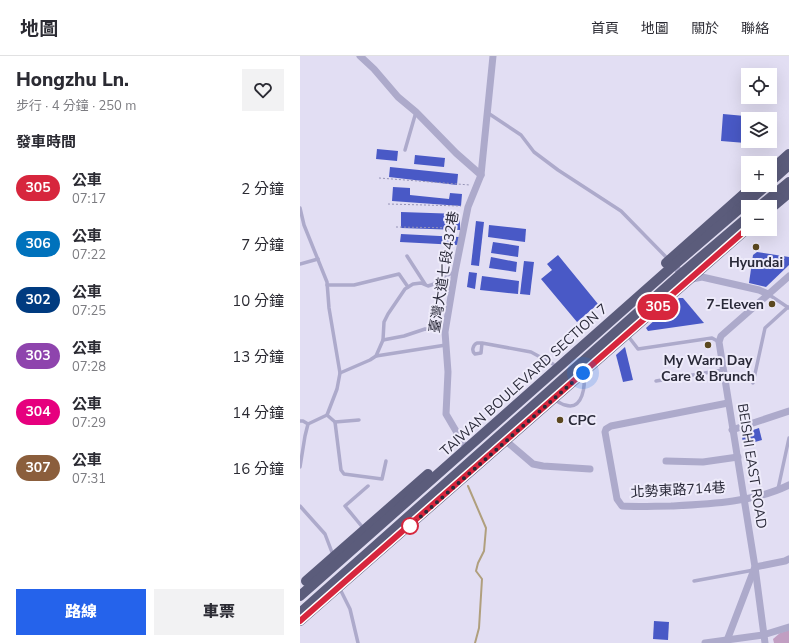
<!DOCTYPE html>
<html lang="zh-TW">
<meta charset="utf-8">
<style>
:root{--surface:#fff;--page:#f2f2f3;--text:#2b2b33;--muted:#7c7c81;--line:#e1e1e2;--accent:#2563eb}
body{margin:0;font-family:"Nunito Sans","Noto Sans TC",sans-serif;background:var(--page);color:var(--text);height:100vh;display:flex;flex-direction:column;font-size:15px;white-space:nowrap}
*{box-sizing:border-box;margin:0}
p{font-size:13px;color:var(--muted)}
.icon{flex:none;width:22px;height:22px;fill:none;stroke:currentColor;stroke-width:2;stroke-linecap:round;stroke-linejoin:round}
.map{position:relative;flex:1;overflow:hidden}
.panel{display:flex;flex-direction:column;background:var(--surface);width:300px}
.panel>*{flex:none}
.badge{padding:0 8px;border-radius:13px;font-size:14px;line-height:26px}
.controls{position:absolute;left:441px;top:12px;display:grid;gap:8px}
.controls a{display:grid;place-items:center;width:36px;height:36px;border-radius:0px;background:var(--surface);box-shadow:0 4px 16px #0002;font-size:20px}
.you{position:absolute;width:20px;height:20px;margin:-10px;border:3px solid #fff;border-radius:50%;background:#1a73e8;box-shadow:0 0 0 6px #1a73e833}
.map>.badge{position:absolute;translate:-50% -50%;box-shadow:0 0 0 2px #fff}
h2{padding:0 16px;font-size:15px;line-height:36px}
.round{display:grid;place-items:center;flex:none;width:42px;height:42px;border-radius:0px;background:var(--page)}
.summary{display:flex;align-items:center;justify-content:space-between;height:68px;padding:0 16px}
h1{font-size:19px;font-weight:800;line-height:30px}
.cta{display:flex;gap:8px;margin-top:auto;padding:8px 16px}
.cta a{flex:1;height:46px;border-radius:0px;background:var(--accent);color:#fff;font-size:16px;font-weight:800;line-height:46px;text-align:center}
.cta a+a{background:var(--page);color:var(--text)}
ul{padding:0;list-style:none}
li{display:flex;align-items:center;gap:12px;height:56px;padding:0 16px}
li div{flex:1}
li b{display:block;font-size:15px}
li em{font-style:normal}
li .badge{min-width:44px;font-weight:700;text-align:center}
header{display:flex;align-items:center;gap:24px;box-sizing:border-box;height:56px;padding:0 20px;background:var(--surface);border-bottom:1px solid var(--line)}
header strong{font-size:19px}
nav{display:flex;gap:22px;margin-inline-start:auto;font-size:14px}
main{display:flex;flex:1;min-height:0}
.map>svg:first-child{display:block}
</style>
<header>
<strong>地圖</strong>
<nav><a>首頁</a><a>地圖</a><a>關於</a><a>聯絡</a></nav>
</header>
<main>
<section class="panel">
<div class="summary"><div><h1>Hongzhu Ln.</h1><p>步行 · 4 分鐘 · 250 m</p></div><a class="round"><svg class="icon" aria-label="heart" viewBox="0 0 24 24"><path d="M12 20l-8-8c-3-5 5-10 8-4 3-6 11-1 8 4z"/></svg></a></div>
<h2>發車時間</h2>
<ul>
<li><span class="badge" style="background:#d7263d;color:#fff">305</span><div><b>公車</b><p>07:17</p></div><em>2 分鐘</em></li>
<li><span class="badge" style="background:#0072bc;color:#fff">306</span><div><b>公車</b><p>07:22</p></div><em>7 分鐘</em></li>
<li><span class="badge" style="background:#003b80;color:#fff">302</span><div><b>公車</b><p>07:25</p></div><em>10 分鐘</em></li>
<li><span class="badge" style="background:#8e44ad;color:#fff">303</span><div><b>公車</b><p>07:28</p></div><em>13 分鐘</em></li>
<li><span class="badge" style="background:#e6007e;color:#fff">304</span><div><b>公車</b><p>07:29</p></div><em>14 分鐘</em></li>
<li><span class="badge" style="background:#8b5e3c;color:#fff">307</span><div><b>公車</b><p>07:31</p></div><em>16 分鐘</em></li>
</ul>
<div class="cta"><a>路線</a><a>車票</a></div>
</section>
<div class="map">
<svg width="489" height="587" viewBox="0 0 489 587">
<rect width="100%" height="100%" fill="#e2def3"/>
<path fill="#c19ec2" d="M489 574V587H474L473 583 480 577Z"/>
<g fill="none" stroke-linecap="round" stroke-linejoin="round">
<path stroke="#b09f7d" stroke-width="2" d="M168 430 186 472 184 495 178 507 176 515 182 523 179 572 175 587"/>
</g>
<g fill="#4959c6">
<path d="M423 58 466 62V63H448V85H469V89L421 85Z"/>
<path d="M77 93 98 95 97 105 76 103Z"/>
<path d="M115 99 145 102 144 111 114 108Z"/>
<path d="M90 111 158 118 157 129 89 121Z"/>
<path d="M93 131 110 132V139L149 143 150 137 162 138 161 150 92 145Z"/>
<path d="M101 156 160 158V174L101 172Z"/>
<path d="M176 165 184 166 179 210 171 209Z"/>
<path d="M189 169 226 173 225 186 188 181Z"/>
<path d="M101 178 159 181 158 189 100 186Z"/>
<path d="M193 186 219 190 218 201 191 197Z"/>
<path d="M457 196 489 201V209L466 231 449 227 453 199Z"/>
<path d="M258 199 298 248 277 266 241 223 252 214 247 208Z"/>
<path d="M191 201 217 206 216 216 189 212Z"/>
<path d="M224 205 234 206 230 239 220 238Z"/>
<path d="M169 216 177 217 175 233 167 231Z"/>
<path d="M182 220 219 225 218 238 180 234Z"/>
<path d="M379 242H383L404 267 348 275 346 272Z"/>
<path d="M325 291 333 324 323 326 316 299Z"/>
<path d="M459 372 462 384 455 386V390L444 392 442 381 444 377Z"/>
<path d="M354 565 369 566 368 584 353 583Z"/>
</g>
<g fill="none" stroke-linecap="round" stroke-linejoin="round">
<g stroke="#9694b7" stroke-width="1" stroke-dasharray="2 2" stroke-linecap="butt">
<path d="M79 122 170 129"/>
<path d="M88 148 161 150"/>
<path d="M96 171 157 172"/>
</g>
<g stroke="#adaacb" stroke-width="3.5">
<path d="M188 57 221 79 234 96 258 114 321 155 368 203"/>
<path d="M105 94 116 56"/>
<path d="M0 152 4 169 27 226 29 252 40 317 37 333 27 359 8 368 5 380 0 411"/>
<path d="M107 200 125 228"/>
<path d="M0 208 18 203"/>
<path d="M27 229H54L99 218 108 231"/>
<path d="M468 238 489 252"/>
<path d="M328 280 338 293 412 282 419 286"/>
<path d="M83 284 104 280 125 273 145 276"/>
<path d="M182 287 181 297 175 298C171 295 173 289 177 287H182L231 296 253 308"/>
<path d="M76 300 146 289"/>
<path d="M40 317 70 304 76 300 83 284 84 266 88 258 105 233 113 228 121 227 128 230 134 228 143 221 155 216"/>
<path d="M356 325 423 314"/>
<path d="M453 327 465 272 488 251"/>
<path d="M253 343C257 345 261 348 265 349 283 355 286 329 283 317"/>
<path d="M27 359 35 366 41 414 44 418 82 423 86 405"/>
<path d="M0 365H3L8 368"/>
<path d="M35 366 59 364"/>
<path d="M478 433 489 382"/>
<path d="M0 450 25 478 33 499"/>
<path d="M64 473 45 450 68 430"/>
<path d="M394 525 454 514"/>
<path d="M39 531 50 553 58 587"/>
</g>
<g stroke="#adaacb" stroke-width="7">
<path d="M60 0 74 13 98 41 116 56 156 97 181 119"/>
<path d="M371 206 387 224 402 221 459 234 468 238"/>
<path d="M428 347 311 370 306 373 305 376 317 443 322 450C339 451 355 450 371 450 410 448 455 446 489 429"/>
<path d="M432 374 489 355"/>
<path d="M206 385 233 408 243 410 290 413"/>
<path d="M163 387 146 358 148 316 145 276 155 216 168 151 181 119 193 0"/>
<path d="M366 405 403 406 438 401"/>
<path d="M405 587 463 579 489 571"/>
<path d="M426 587 455 511 485 505 489 503"/>
<path d="M465 587 455 511 419 286 421 280 489 220"/>
</g>
<g stroke="#5b5c7b" stroke-width="10">
<path d="M470 115 489 98"/>
<path d="M470 126 489 109"/>
<path d="M459 151 489 126"/>
<path d="M470 153 489 137"/>
<path d="M366 207 454 129"/>
<path d="M6 525 128 418"/>
<path d="M0 540 374 209 467 129"/>
<path d="M0 557 381 218 448 161"/>
<path d="M0 565 448 172"/>
</g>
</g>
<g fill="none" stroke-linecap="round" stroke-linejoin="round">
<defs>
<path id="line" d="M0 565 448 172"/>
</defs>
<use href="#line" stroke="#fff" stroke-width="9"/>
<use href="#line" stroke="#d7263d" stroke-width="6"/>
<path stroke="#2a2a39" stroke-width="4" stroke-dasharray="0 7.2" d="M110 470 283 317"/>
</g>
<g fill="#5b481f" stroke="#eeebfa" stroke-width="1.5">
<circle cx="456" cy="191" r="4"/>
<circle cx="472" cy="248" r="4"/>
<circle cx="408" cy="289" r="4"/>
<circle cx="260" cy="364" r="4"/>
</g>
<circle fill="#fff" stroke="#d7263d" stroke-width="2" cx="110" cy="470" r="8"/>
<g text-anchor="middle" dominant-baseline="central" stroke-width="4" stroke-linejoin="round" paint-order="stroke">
<g font-size="14" font-weight="bold" fill="#2a2a39" stroke="#eeebfa">
<text x="456" y="206">Hyundai</text>
<text x="464" y="248" text-anchor="end">7-Eleven</text>
<text x="408" y="304">My Warn Day<tspan x="408" dy="16">Care &amp; Brunch</tspan></text>
<text x="268" y="364" text-anchor="start">CPC</text>
</g>
<g font-size="14" fill="#2a2a39" stroke="#eeebfa">
<text transform="translate(144 216) rotate(-81)">臺灣大道七段432巷</text>
<text transform="translate(224 324) rotate(-42)">TAIWAN BOULEVARD SECTION 7</text>
<text transform="translate(452 410) rotate(81)">BEISHI EAST ROAD</text>
<text transform="translate(378 434) rotate(-3)">北勢東路714巷</text>
</g>
</g>
</svg>
<div class="controls">
<a><svg class="icon" aria-label="locate" viewBox="0 0 24 24"><circle cx="12" cy="12" r="6"/><path d="M12 2v4M12 18v4M2 12h4M18 12h4"/></svg></a>
<a><svg class="icon" aria-label="layers" viewBox="0 0 24 24"><path d="M12 4l9 5-9 5-9-5zM3 14l9 5 9-5"/></svg></a>
<a>+</a>
<a>−</a>
</div>
<div class="you" style="left:283px;top:317px"></div>
<b class="badge" style="left:358px;top:251px;background:#d7263d;color:#fff">305</b>
</div>
</main>
